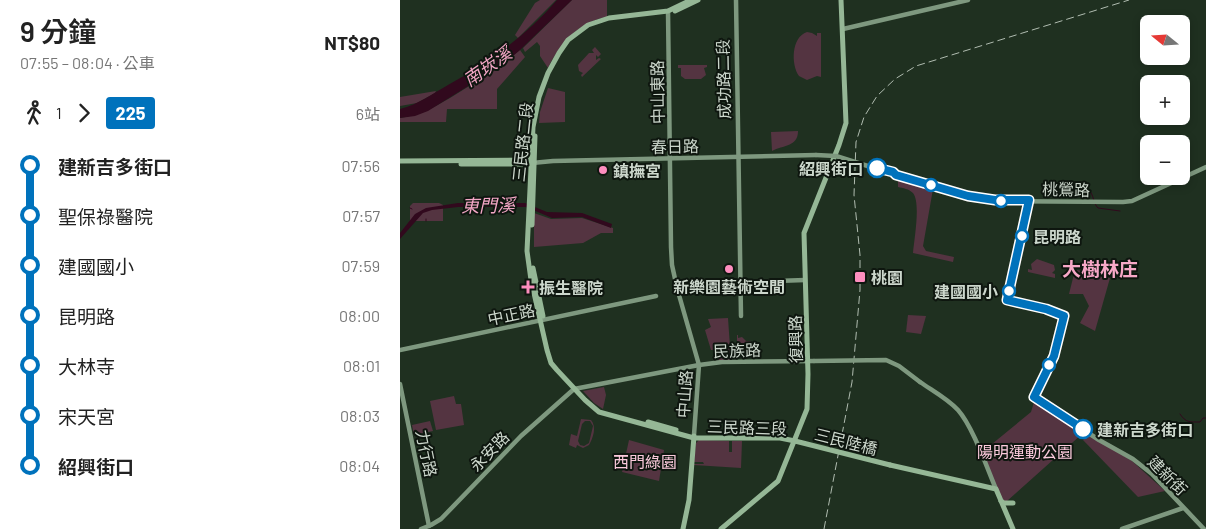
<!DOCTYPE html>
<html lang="zh-TW">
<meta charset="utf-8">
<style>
:root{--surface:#fff;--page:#f2f2f2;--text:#222;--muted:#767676}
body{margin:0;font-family:Barlow,"Noto Sans TC",sans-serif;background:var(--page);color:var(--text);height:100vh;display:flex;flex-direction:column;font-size:19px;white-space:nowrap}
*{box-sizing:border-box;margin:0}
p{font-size:16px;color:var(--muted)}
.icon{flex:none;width:28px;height:28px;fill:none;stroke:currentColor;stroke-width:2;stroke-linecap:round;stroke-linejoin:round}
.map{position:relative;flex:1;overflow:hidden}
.details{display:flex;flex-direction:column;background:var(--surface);width:400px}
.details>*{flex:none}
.badge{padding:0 10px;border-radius:4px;font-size:18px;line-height:32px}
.needle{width:32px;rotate:288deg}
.buttons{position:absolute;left:740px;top:15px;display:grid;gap:10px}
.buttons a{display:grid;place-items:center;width:50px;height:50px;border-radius:8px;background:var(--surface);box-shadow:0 2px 8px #0003;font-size:25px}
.map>.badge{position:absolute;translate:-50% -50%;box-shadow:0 0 0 2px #fff}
.legs{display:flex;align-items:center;gap:8px;height:55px;padding:0 20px;font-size:16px}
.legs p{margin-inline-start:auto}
.summary{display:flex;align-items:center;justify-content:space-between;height:85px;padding:0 20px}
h1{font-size:28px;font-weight:600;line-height:38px}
ul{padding:0 20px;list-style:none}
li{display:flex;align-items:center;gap:18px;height:50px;font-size:19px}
li i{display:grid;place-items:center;width:8px;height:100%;margin:0 6px;background:currentColor}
li i::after{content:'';width:12px;height:12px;margin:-6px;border:4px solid;border-radius:50%;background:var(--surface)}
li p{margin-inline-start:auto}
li:first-child i{background:linear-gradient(#0000 50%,currentColor 0)}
li:last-child i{background:linear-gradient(currentColor 50%,#0000 0)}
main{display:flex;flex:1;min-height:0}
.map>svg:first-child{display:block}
</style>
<main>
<section class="details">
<div class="summary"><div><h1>9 分鐘</h1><p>07:55 – 08:04 · 公車</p></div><b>NT$80</b></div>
<div class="legs"><svg class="icon" aria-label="walk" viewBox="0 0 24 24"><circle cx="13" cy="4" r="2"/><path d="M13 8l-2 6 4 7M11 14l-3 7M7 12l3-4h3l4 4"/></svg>1<svg class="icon" aria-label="forward" viewBox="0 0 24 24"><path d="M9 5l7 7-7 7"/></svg><b class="badge" style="background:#0072bc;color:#fff">225</b><p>6站</p></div>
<ul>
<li><i style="color:#0072bc"></i><b>建新吉多街口</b><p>07:56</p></li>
<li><i style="color:#0072bc"></i><span>聖保祿醫院</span><p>07:57</p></li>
<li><i style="color:#0072bc"></i><span>建國國小</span><p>07:59</p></li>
<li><i style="color:#0072bc"></i><span>昆明路</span><p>08:00</p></li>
<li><i style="color:#0072bc"></i><span>大林寺</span><p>08:01</p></li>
<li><i style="color:#0072bc"></i><span>宋天宮</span><p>08:03</p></li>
<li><i style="color:#0072bc"></i><b>紹興街口</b><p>08:04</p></li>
</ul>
</section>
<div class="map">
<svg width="806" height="529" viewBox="0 0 806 529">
<rect width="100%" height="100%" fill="#1f3020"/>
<g fill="#543441" fill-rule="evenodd">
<path d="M140 0H156L118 38 115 35 135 3Z"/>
<path d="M172 0H207V17C179 22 160 43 148 68L140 56V46L137 42 125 52 123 48Z"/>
<path d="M407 32 412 33 417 36V33H421V77L417 76 407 80 399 76C391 65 391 37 407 32Z"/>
<path d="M195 47 201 54 198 57 196 55V60L199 58 201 59 182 77 181 75 183 73 179 71 178 65 189 53H194L192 50Z"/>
<path d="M120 50 125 57 97 89V109H47L46 122H0V118C20 115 33 108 50 98 74 83 98 68 120 50Z"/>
<path d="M278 65H307V67L304 68 306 75 301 79H285L281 76V68H278Z"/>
<path d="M148 88 165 92V122L139 123 140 112Z"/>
<path d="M36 91 35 93 17 103 0 106V97Z"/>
<path d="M398 131C398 147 383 145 372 151L371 132Z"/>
<path d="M498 178 533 189 523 246 526 251 554 257 553 262 513 253C514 240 521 203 513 193 509 189 503 188 498 187Z"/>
<path d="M13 203H39L43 205V221H10V206Z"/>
<path d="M134 213 151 219 182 218 213 228V233H201L183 243 134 247Z"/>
<path d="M637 259 654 265 655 270 652 273 655 274V278L628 272V269L632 270 631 264Z"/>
<path d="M673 269 710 278 695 331 680 323 689 306 683 294H669L674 274Z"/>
<path d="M508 315 526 316 521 334 506 332Z"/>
<path d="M328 318 331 361H319L317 350H311L305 330 311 327 308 319Z"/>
<path d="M337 335H338V338L342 337 346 341H351V349H346L343 354 337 355Z"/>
<path d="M204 387 206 395 203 409 194 403 183 391Z"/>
<path d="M54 396 56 404H61L64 425 36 430 30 401Z"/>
<path d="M634 402 682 434 607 501H603L581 453 631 412Z"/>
<path d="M181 419 191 420C197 427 193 438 189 445L183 448 177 445 176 448 169 445 171 434 177 436ZM185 421H190L193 426 189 443 184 446 180 445 178 441 182 424Z"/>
<path d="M30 421 33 431 14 435 12 425Z"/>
<path d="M689 434 732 461 765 491 738 497 683 440Z"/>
<path d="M229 440 264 450 259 481 222 472Z"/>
<path d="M299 440 329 441V452H332V441H342L341 468 294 465V464H304L303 462H294L296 443Z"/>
</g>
<g fill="#31091d">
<path d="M157 0H172L120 50 102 65 28 111 15 116 0 118V109C19 104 32 94 48 85 89 62 127 35 157 0Z"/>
<path d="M58 203H125L147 212 182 213 212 224 211 228 182 217 152 218 126 207H58L32 210 23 213 0 239V233L15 214 26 208Z"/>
</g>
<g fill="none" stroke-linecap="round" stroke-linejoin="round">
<g stroke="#31091d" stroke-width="1">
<path d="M689 190C694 195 693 203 698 208L720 211"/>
<path d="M10 208 12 209"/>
<path d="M26 221V219"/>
<path d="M780 414C786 423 790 422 800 422L803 418H806"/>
</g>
<g stroke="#7e987f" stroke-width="4.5">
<path d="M336 0 341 316"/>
<path d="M268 11 271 247 272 265 277 288 299 365 294 435"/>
<path d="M443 29 568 0"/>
<path d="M132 163 153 161 416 155"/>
<path d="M493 174 568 196 595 201 723 202 732 201 806 167"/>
<path d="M278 292 318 283 405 280"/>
<path d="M0 350 256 296"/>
<path d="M520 382C533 391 548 399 558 410 573 427 587 468 596 489"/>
<path d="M0 384 29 526"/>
<path d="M634 397 699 440 733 459 752 474 804 529"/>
<path d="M21 529 31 525 41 519 121 436 174 389 299 365 322 362 414 361"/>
<path d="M722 529 783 508"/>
</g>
<g stroke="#95b796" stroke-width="5">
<path d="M291 0 268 11 209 18 188 25 168 40 159 53 148 73 139 97 133 127 127 251 131 280 147 350 151 363 157 370 185 400 199 412 294 438H380L395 441"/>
<path d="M275 11 298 0"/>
<path d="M0 161 131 160 134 162"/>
<path d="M61 164H130"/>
<path d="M132 225 135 136"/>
<path d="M133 268 143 316"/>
<path d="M248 422 276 430"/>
<path d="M490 465 596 489 613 529"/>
<path d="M601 501 604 503H613"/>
<path d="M283 529 289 500 294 436"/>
<path d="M321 529 378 481 407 409 408 374 404 233 439 145 446 123 441 0"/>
</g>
<path stroke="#b0bcb0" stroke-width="1" stroke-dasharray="8 4" stroke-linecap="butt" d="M424 529 452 382 460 290V255L454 195 456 142 464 117 477 96 495 79 516 66 729 0"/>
<g stroke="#7e987f" stroke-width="4.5">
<path d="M416 155 436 156 493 174"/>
<path d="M414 361 486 360 499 366 520 382"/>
</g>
<path stroke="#95b796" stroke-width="5" d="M395 441 490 465"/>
</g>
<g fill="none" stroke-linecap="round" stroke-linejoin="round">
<defs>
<path id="line-1" d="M477 168 493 172 496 175 568 196 595 200H629L607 300 646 309 664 316 654 356 634 397 683 429"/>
</defs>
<use href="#line-1" stroke="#fff" stroke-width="11"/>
<use href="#line-1" stroke="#0072bc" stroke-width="8"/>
</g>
<g fill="#fff" stroke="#0072bc" stroke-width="2.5">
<circle cx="477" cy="168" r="9"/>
<circle cx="531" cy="185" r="6"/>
<circle cx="601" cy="201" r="6"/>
<circle cx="622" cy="236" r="6"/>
<circle cx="609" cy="291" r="6"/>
<circle cx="649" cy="365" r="6"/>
<circle cx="683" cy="429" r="9"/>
</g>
<g fill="#fd8ebe" stroke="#0e160f" stroke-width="2">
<circle cx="203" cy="170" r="5"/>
<circle cx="329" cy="269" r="5"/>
<rect x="454" y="271" width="12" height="12" rx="2.5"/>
<path d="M125.5 279.5h5v5h5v5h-5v5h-5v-5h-5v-5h5z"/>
</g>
<g text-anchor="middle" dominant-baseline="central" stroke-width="4" stroke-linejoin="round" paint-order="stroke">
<g font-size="16" fill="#ccd7cc" stroke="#0e160f">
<text transform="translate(323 79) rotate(-91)">成功路二段</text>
<text transform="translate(257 92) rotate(-91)">中山東路</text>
<text transform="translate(122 142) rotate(-84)">三民路二段</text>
<text transform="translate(275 146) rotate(-1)">春日路</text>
<text transform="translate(666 189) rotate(1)">桃鶯路</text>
<text transform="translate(111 314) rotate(-12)">中正路</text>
<text transform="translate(395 339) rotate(-91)">復興路</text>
<text transform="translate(337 350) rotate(-2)">民族路</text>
<text transform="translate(284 394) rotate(-86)">中山路</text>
<text transform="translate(347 427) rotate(2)">三民路三段</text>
<text transform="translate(446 441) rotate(14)">三民陸橋</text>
<text transform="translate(89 451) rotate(-46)">永安路</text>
<text transform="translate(27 453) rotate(78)">力行路</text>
<text transform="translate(768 475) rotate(45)">建新街</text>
</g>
<g font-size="16" font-weight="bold" fill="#ccd7cc" stroke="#0e160f" text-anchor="end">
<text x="463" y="168">紹興街口</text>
<text x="633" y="236" text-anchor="start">昆明路</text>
<text x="598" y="291">建國國小</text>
<text x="697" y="429" text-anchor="start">建新吉多街口</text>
</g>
<g font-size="16" font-weight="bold" fill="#ccd7cc" stroke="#0e160f" text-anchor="start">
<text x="213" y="170">鎮撫宮</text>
<text x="471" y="277">桃園</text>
<text x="329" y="286" text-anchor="middle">新樂園藝術空間</text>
<text x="139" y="287">振生醫院</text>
</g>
<g font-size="16" fill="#fbcadc" stroke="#0e160f">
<text x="625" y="451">陽明運動公園</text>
<text x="245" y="461">西門綠園</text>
</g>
<g font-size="18" font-style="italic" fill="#f4a7c6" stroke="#0e160f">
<text transform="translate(87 66) rotate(-35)">南崁溪</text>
<text transform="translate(88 205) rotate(-1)">東門溪</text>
</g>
<g font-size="19" font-weight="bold" fill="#f7a8c7" stroke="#0e160f">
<text x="700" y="268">大樹林庄</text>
</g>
</g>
</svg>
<div class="buttons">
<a><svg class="needle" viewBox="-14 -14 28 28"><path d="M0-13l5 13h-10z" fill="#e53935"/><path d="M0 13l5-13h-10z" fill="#767676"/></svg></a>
<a>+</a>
<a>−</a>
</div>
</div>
</main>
